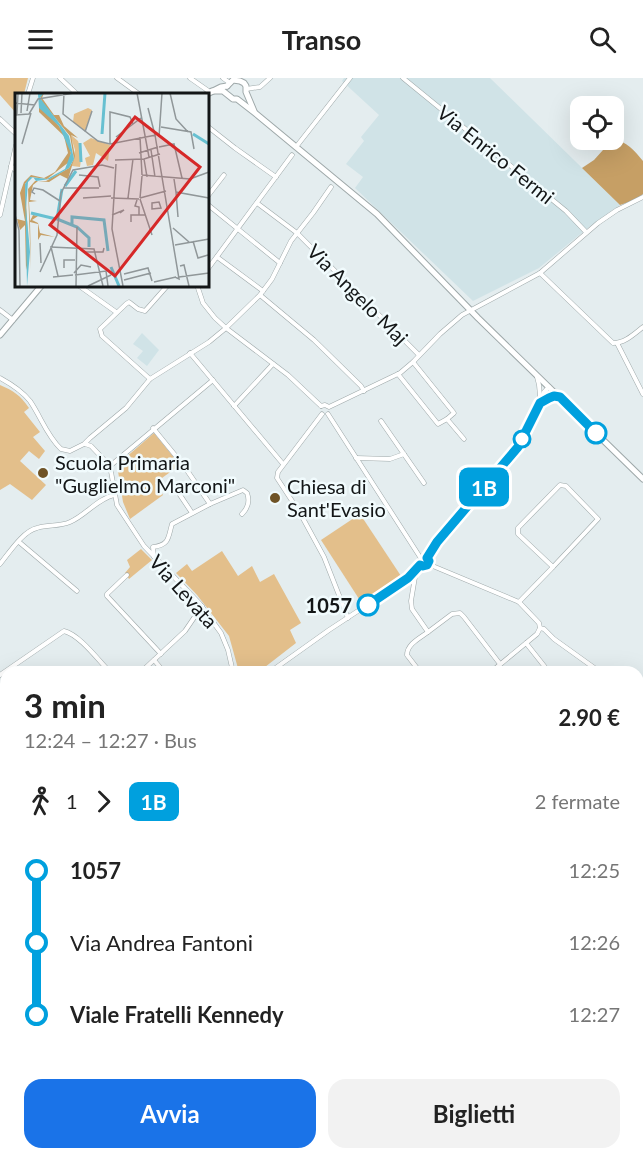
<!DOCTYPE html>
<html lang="it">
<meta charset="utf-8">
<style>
:root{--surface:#fff;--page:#f2f2f2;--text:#222;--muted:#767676;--accent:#1a73e8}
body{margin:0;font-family:Lato,sans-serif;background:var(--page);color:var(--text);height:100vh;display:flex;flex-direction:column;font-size:22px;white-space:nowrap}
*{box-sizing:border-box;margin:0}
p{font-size:20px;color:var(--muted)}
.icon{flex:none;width:33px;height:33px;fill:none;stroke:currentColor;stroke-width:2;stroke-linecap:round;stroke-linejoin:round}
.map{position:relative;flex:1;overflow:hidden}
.side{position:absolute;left:0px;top:588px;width:644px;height:494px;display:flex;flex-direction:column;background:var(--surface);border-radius:18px 18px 0 0;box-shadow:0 6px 24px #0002}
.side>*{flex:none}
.badge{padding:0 12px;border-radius:9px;font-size:21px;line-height:39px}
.controls{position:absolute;left:570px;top:18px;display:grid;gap:12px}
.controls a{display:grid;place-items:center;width:54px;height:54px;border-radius:12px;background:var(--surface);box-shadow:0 6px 24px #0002;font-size:30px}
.map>.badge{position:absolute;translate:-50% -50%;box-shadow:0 0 0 3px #fff}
.legs{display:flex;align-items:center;gap:9px;height:66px;padding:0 24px;font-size:20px}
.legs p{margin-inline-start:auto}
.headline{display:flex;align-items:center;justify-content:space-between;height:102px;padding:0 24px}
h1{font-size:33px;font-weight:700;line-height:45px}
.primary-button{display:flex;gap:12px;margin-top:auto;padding:12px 24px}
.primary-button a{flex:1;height:69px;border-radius:18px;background:var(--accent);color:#fff;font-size:24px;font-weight:700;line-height:69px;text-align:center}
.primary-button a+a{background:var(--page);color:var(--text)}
ul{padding:0 24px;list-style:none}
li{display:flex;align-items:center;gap:21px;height:72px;font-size:22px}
li i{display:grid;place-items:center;width:9px;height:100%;margin:0 8px;background:currentColor}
li i::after{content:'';width:15px;height:15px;margin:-8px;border:4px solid;border-radius:50%;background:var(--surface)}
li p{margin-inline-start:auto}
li:first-child i{background:linear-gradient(#0000 50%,currentColor 0)}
li:last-child i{background:linear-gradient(currentColor 50%,#0000 0)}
header{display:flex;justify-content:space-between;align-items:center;height:78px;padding:0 24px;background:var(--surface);font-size:27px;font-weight:700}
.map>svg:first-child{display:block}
</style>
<header><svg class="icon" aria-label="menu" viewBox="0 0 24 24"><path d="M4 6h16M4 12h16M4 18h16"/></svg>Transo<svg class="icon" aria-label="search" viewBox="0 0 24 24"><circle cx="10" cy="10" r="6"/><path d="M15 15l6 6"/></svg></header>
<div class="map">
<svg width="643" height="1081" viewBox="0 0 643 1081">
<rect width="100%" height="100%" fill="#e4edef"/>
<g fill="#d0e3e7">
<path d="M344 0H490L620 127 589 149 539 190 473 223 355 110 363 99 346 86 364 63 361 59 379 37 342 3Z"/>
<path d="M142 255 159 272 147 288 137 280 143 273 133 266Z"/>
</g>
<g fill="#e3bf8b">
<path d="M0 0H28L24 16H16V35L0 17Z"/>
<path d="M0 307C14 313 20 317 29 330L24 334 40 354 33 359 45 373 39 381 29 373 20 383 46 407 32 422 10 406 0 412Z"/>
<path d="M154 355 180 387 155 405 163 417 130 441 123 424 117 387Z"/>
<path d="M360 436 401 498 361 524 321 462Z"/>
<path d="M141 471 152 482 129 501 125 495 130 489 127 482Z"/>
<path d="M222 473 238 498 252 488 260 504 274 496 301 545 290 552 296 565 265 589H262L256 594H239L229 558 197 517 176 495 187 486 192 493Z"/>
</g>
<path fill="#c69f65" d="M612 62C625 61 635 73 643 83V116L635 122 620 127 582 90 594 82Z"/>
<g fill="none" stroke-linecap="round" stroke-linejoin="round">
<g stroke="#67c0d1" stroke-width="1.5">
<path d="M0 997 6 1006"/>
<path d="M0 1016 6 1010"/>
<path d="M638 1073 643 1076"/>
</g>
<defs>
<g id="street">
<path d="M60 0 77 16"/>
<path d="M117 0 139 16"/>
<path d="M190 0 210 14"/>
<path d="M223 0 230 5"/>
<path d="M403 0 566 133 586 154"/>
<path d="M246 11 260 9 270 0"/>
<path d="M28 16 33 0"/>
<path d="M0 41 16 56"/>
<path d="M207 48 235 70 276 99"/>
<path d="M296 69 350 0"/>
<path d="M11 88 16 93"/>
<path d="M207 119 224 97"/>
<path d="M257 125 297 155 419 277"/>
<path d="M207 126 280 185"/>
<path d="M0 137 16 67"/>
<path d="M217 179 263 213"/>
<path d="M207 192 292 77"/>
<path d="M540 195 613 265C625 265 634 256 643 249"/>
<path d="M78 207 116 234"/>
<path d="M197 207 203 225 215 240 226 250 288 297 321 328"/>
<path d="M260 217 314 262 361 308 364 313"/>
<path d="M0 232 13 242"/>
<path d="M617 265 643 316"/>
<path d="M190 275 283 386"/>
<path d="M413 284 454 335 447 341"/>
<path d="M398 296 438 346 447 341 464 361"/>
<path d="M537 299 539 307 540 318"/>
<path d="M0 300C11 306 22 313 30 323 41 339 47 358 61 371L70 373 84 366 90 360 126 330 150 301 209 264 226 250 260 217 272 201 291 163 313 135 331 109"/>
<path d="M150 301 102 258 100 251 126 226 129 224 138 231 145 233 168 207"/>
<path d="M541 324 549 320 559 319"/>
<path d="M234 328 273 286"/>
<path d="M321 328 325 327 329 329 400 295 413 284 440 256 462 237 540 195 598 145 617 132 643 119"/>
<path d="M322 336 278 394 277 400 300 435 324 479 348 540"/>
<path d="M328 336 420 479"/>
<path d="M381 343 424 405"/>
<path d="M153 350 184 388 210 426"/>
<path d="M85 366 91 368 110 388 117 427 144 468 200 526 221 555 228 572 233 594"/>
<path d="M356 380 390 381 404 376"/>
<path d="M110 388 213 302"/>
<path d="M560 407 566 408 598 441 553 489 518 456V450Z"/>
<path d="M176 411 192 435"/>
<path d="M19 464 77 513"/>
<path d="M154 479 153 469C170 467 168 459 172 446L210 426 243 412 247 415C250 423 248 430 242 436"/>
<path d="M427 480 437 464 517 369 535 336 544 314 549 309"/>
<path d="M0 486C9 475 23 453 37 450 48 446 59 449 70 444 86 437 97 421 114 417"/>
<path d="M428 486 519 524 539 545 540 550 544 551 554 561 600 594"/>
<path d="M416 493 411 523 412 531 428 554 452 536 460 535 464 539 500 586"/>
<path d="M127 497 107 516V518L161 576"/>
<path d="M519 524 553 489"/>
<path d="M526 565 545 589"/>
<path d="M154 582 164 594"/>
<path d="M141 594 185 553 202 528"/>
<path d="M270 594 329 552 408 500 420 487"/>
<path d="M420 594 407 577C407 566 420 560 428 554"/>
<path d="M491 594 537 556 540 550"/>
<path d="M0 597 64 553C80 557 98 582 110 594"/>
<path d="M0 611 6 621"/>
<path d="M638 632 643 635"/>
<path d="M0 707 6 702"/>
<path d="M0 979 6 988"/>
<path d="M638 1007 643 1008"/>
<path d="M66 1076 70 1081"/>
<path d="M254 1076 258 1081"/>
<path d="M460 1076 467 1081"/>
<path d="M542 1076 548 1081"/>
<path d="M289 1081 296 1076"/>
</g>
<g id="secondary">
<path d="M227 8 233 2 240 3 244 5 246 8V14L254 33"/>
<path d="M212 13H223L233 21H237L255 35 377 136 478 240 643 401"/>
<path d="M207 16 221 9 227 8"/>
<path d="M0 257 42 207"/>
</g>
</defs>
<use href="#street" stroke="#9ea8a9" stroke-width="5"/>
<use href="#secondary" stroke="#9ea8a9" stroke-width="7"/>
<use href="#street" stroke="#fff" stroke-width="4"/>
<use href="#secondary" stroke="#fff" stroke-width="5"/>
</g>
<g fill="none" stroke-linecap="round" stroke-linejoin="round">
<defs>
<path id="line-1" d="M368 527 408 500 420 487 423 488 427 487 429 483 427 480 437 464 518 369 540 325 549 320 554 318 560 319 596 355"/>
</defs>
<use href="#line-1" stroke="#fff" stroke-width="14"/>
<use href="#line-1" stroke="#00a0de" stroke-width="9"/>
</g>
<g fill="#fff" stroke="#00a0de" stroke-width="3">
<circle cx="596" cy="355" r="10"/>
<circle cx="522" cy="361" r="8"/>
<circle cx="368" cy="527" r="10"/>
</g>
<g fill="#6f5326" stroke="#f1fbfd" stroke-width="2">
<circle cx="43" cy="395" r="6"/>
<circle cx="275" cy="420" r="6"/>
</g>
<g text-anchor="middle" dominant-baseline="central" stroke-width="5" stroke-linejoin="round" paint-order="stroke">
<g font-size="20" fill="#131617" stroke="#f1fbfd">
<text transform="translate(496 76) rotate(39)">Via Enrico Fermi</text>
<text transform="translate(358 216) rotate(45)">Via Angelo Maj</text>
<text transform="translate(184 513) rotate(48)">Via Levata</text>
</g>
<g font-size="20" fill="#131617" stroke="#f1fbfd" text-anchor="start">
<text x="55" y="384">Scuola Primaria<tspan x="55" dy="23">"Guglielmo Marconi"</tspan></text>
<text x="287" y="408">Chiesa di<tspan x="287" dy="23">Sant'Evasio</tspan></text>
</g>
<g font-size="20" font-weight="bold" fill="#131617" stroke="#f1fbfd" text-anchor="end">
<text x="352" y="527">1057</text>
</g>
</g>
<g transform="translate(15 15)">
<rect width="194" height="194" fill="#e4edef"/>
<path d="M73 15 77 17 70 38 58 29 59 21ZM55 41 63 48 67 60 65 74 57 73 60 57ZM76 45 95 52 93 68 81 60 78 72 72 73 70 65 75 63 68 50Z" fill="#e3bf8b"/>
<path d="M29 0 27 5 39 22H44L49 33 63 45 56 42 60 63 53 86 45 82 34 89 23 88 18 92 15 107 22 108 14 109 15 128 18 122 23 123 17 127 23 130 25 140 40 144 26 142 23 147V131L15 129 16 177 13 96 20 88H31L54 75 59 66 55 43 27 9 25 3ZM24 12 44 33 53 49 56 60 54 69 32 86 16 84 10 91 14 163 11 177 10 132 5 137 2 126 10 128 5 100 9 89 16 82 29 85 40 79 53 60 49 43 24 19Z" fill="#c69f65"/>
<path d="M29 0 25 5 54 43 59 66 54 75 35 86 21 88 18 84 13 89 11 115 15 159 12 193 10 91 15 84 32 86 50 76 56 60 44 33 24 15 23 1Z" fill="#67c0d1"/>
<path fill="none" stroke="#67c0d1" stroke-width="3" d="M87 41 90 0M178 41 194 51M65 50 66 69M50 93 61 78M47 96 42 126 62 134 74 145V154M16 120 41 126M57 131V124L89 127 93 158M96 174 104 193"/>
<path fill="none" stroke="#909799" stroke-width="1.5" d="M49 0 48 21 83 48 95 51 141 42M122 0 134 64M155 0 161 26 173 39M0 10 20 12M133 15 140 42M12 18 15 0M6 20 7 0M2 21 3 0M0 22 14 21 23 6 59 0M146 34 176 39 179 56M70 39 77 18M140 42 164 186 160 184M101 44 126 25M125 44 127 82M144 44 147 0M7 51 16 20M95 51V19L115 24 118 31M144 54 159 51 167 85M136 57 140 84M124 60 143 54M129 66 132 84M100 67 129 66 145 61M101 71 97 136 108 193M64 82 83 84 85 94M127 82 175 86 194 79M159 86 161 99 194 105M49 95H84M161 99 163 124M20 101 17 99 19 95 28 97 45 108M68 105 96 103M96 105 124 106M113 105 118 66M125 105 151 98M125 105 127 83M125 106 137 142M122 107 120 113 124 114V122M144 109 146 115 137 116V110ZM0 122 4 137 5 193M97 122 109 117 105 120M116 129V122H131M158 135 174 149M178 148 183 165 193 162M25 150 26 170M160 152 194 146M35 154 79 156 88 193M36 154 43 183M70 159H88L89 155M165 173 169 172 174 193M49 175V167H60M25 179 42 142 46 100 58 77 87 72 99 75M59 180 66 172 76 174M109 181 133 175 137 188M60 182 91 178 93 193M38 184 58 182M164 184 194 180M109 187 136 180M139 189 161 184M61 193 62 134M73 193 96 182"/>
<path fill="#d62828" fill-opacity="0.15" stroke="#d62828" stroke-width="3" d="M120 24 185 74 100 183 35 132Z"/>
<rect width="194" height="194" fill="none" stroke="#131617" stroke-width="3"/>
</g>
</svg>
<div class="controls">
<a><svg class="icon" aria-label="locate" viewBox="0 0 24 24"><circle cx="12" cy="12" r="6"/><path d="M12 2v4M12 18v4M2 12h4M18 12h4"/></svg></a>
</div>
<b class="badge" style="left:484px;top:409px;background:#00a0de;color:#fff">1B</b>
<section class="side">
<div class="headline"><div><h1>3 min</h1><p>12:24 – 12:27 · Bus</p></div><b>2.90 €</b></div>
<div class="legs"><svg class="icon" aria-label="walk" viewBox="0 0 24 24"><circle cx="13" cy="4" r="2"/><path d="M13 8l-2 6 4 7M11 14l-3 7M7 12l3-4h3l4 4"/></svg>1<svg class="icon" aria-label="forward" viewBox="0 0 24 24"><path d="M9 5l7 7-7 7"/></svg><b class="badge" style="background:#00a0de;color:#fff">1B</b><p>2 fermate</p></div>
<ul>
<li><i style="color:#00a0de"></i><b>1057</b><p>12:25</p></li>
<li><i style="color:#00a0de"></i><span>Via Andrea Fantoni</span><p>12:26</p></li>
<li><i style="color:#00a0de"></i><b>Viale Fratelli Kennedy</b><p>12:27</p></li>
</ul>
<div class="primary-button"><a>Avvia</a><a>Biglietti</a></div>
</section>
</div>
